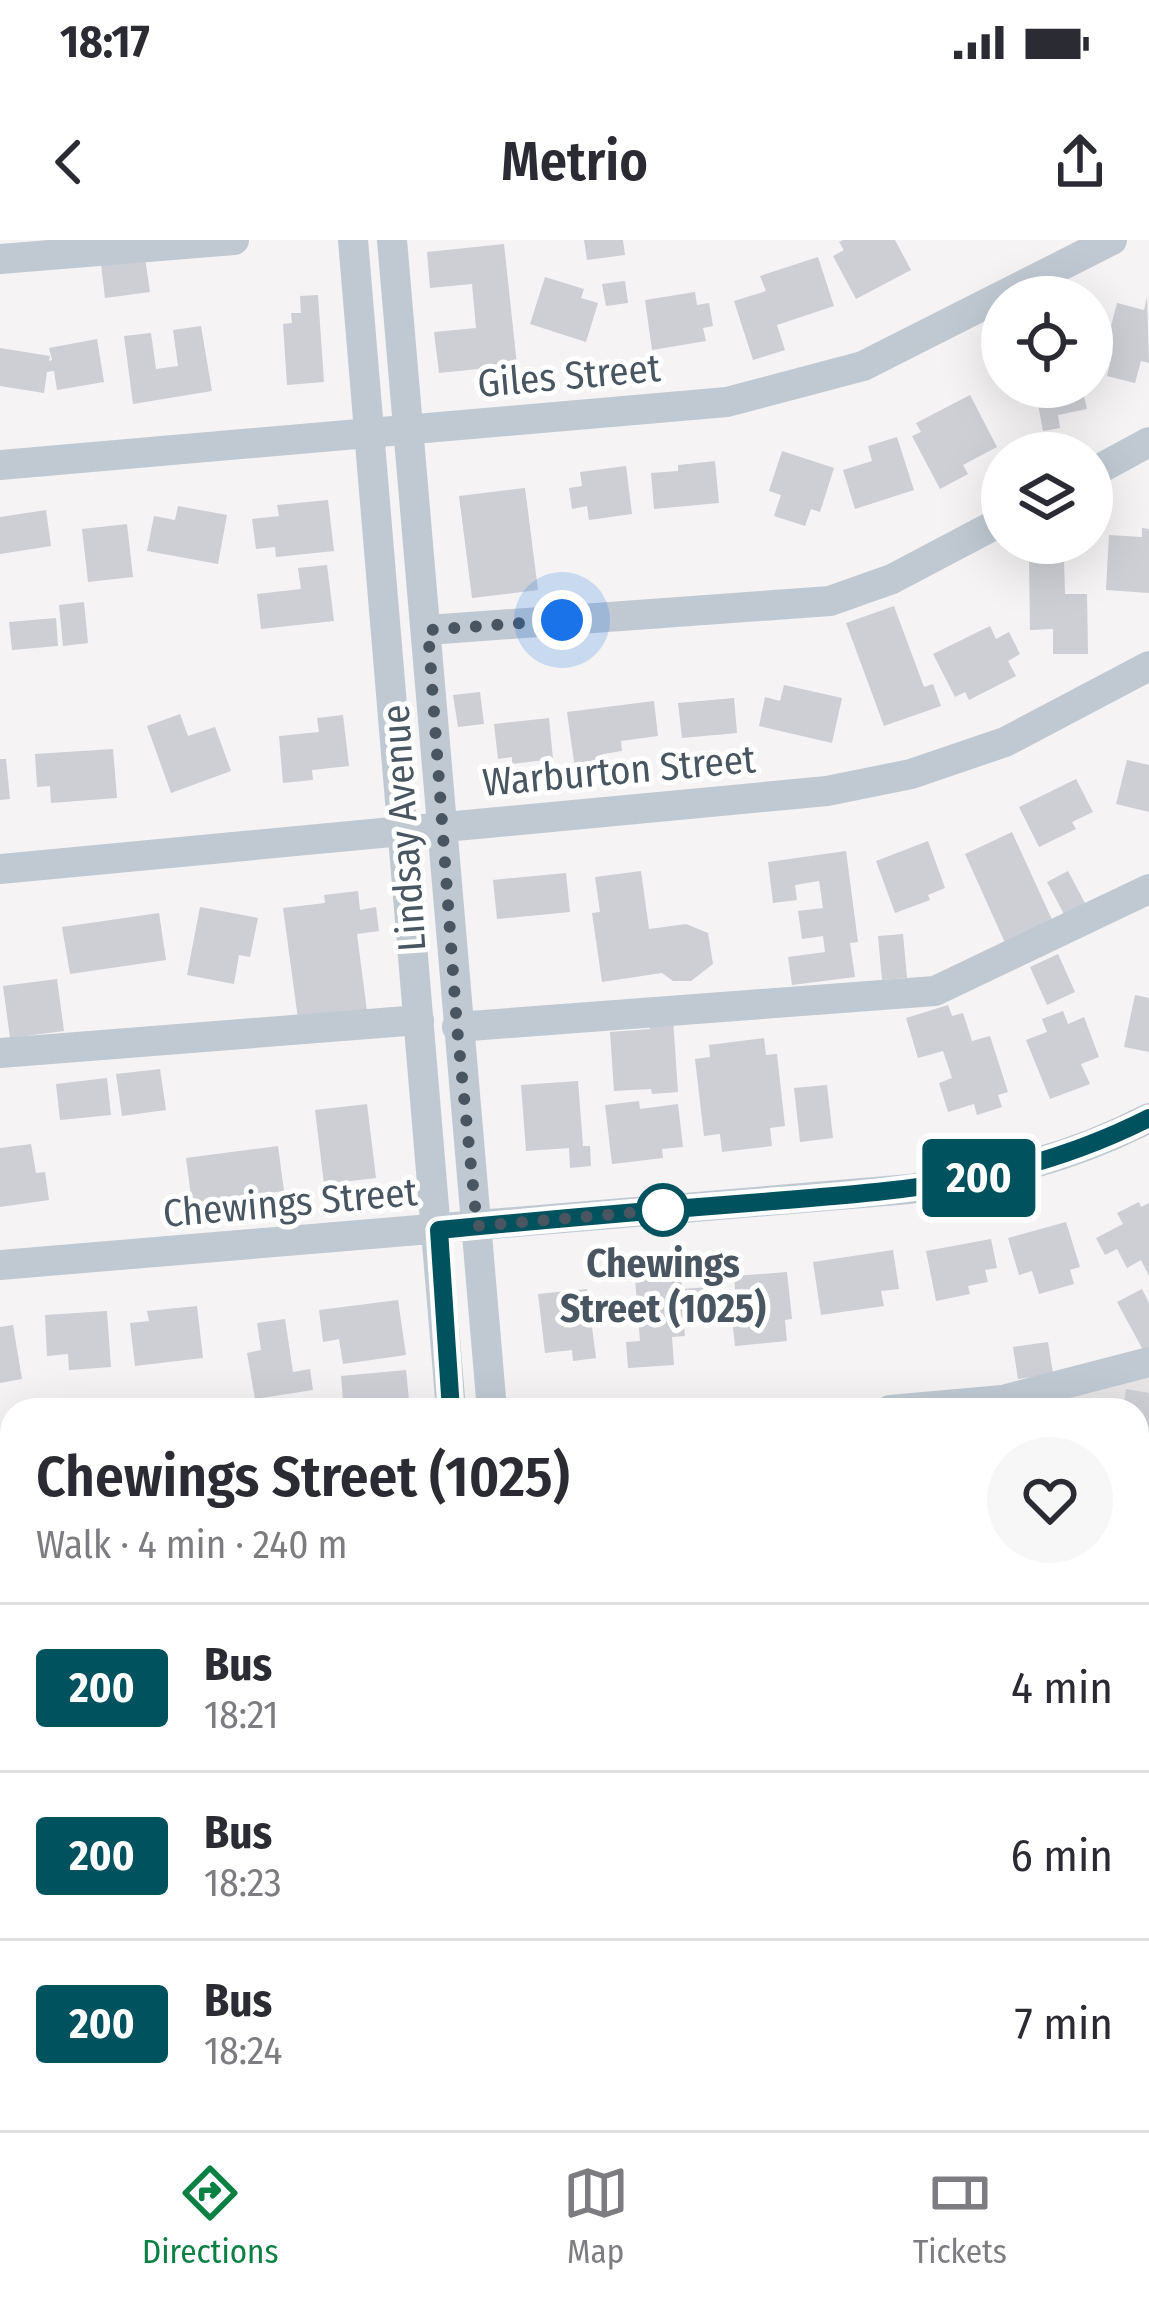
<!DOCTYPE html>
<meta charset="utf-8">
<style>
:root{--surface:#fff;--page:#f7f7f7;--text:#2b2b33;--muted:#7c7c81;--line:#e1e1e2;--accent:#0b8043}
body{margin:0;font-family:"Fira Sans Condensed",sans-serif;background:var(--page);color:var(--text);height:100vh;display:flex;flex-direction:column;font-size:45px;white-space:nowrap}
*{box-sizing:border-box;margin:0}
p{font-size:39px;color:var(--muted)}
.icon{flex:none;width:66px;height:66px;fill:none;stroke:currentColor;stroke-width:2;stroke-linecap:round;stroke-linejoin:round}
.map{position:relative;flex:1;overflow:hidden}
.details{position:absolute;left:0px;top:1158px;width:1149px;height:732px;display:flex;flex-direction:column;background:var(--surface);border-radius:36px 36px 0 0;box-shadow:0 12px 48px #0002}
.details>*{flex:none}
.badge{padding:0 24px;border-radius:9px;font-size:42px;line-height:78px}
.tools{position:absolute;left:981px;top:36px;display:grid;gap:24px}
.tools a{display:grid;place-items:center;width:132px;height:132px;border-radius:50%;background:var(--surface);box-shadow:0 12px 48px #0002;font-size:60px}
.you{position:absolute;width:60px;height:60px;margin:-30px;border:9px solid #fff;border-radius:50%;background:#1a73e8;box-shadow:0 0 0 18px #1a73e833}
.map>.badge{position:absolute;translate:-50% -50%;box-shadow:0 0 0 6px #fff}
.round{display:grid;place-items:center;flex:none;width:126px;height:126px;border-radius:63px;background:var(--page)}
.head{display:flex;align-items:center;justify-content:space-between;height:204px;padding:0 36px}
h1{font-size:57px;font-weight:600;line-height:90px}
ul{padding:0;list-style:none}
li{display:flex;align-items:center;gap:36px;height:168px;padding:0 36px;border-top:3px solid var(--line)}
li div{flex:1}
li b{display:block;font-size:45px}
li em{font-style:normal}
li .badge{min-width:132px;font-weight:700;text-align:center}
.status{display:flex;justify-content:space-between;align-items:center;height:84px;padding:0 60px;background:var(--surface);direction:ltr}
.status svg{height:33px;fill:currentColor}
header{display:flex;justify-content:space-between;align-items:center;height:156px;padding:0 36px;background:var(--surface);font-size:54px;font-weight:600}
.menu{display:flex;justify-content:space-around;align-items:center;height:168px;border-top:3px solid var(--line);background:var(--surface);font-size:33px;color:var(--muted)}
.menu a{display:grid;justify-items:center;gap:6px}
.menu .current{color:var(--accent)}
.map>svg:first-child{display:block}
</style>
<div class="status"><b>18:17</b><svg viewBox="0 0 49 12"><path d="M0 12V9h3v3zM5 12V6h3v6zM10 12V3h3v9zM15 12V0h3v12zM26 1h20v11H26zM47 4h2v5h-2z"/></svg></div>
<header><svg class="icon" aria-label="back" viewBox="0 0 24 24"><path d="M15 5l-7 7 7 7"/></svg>Metrio<svg class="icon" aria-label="share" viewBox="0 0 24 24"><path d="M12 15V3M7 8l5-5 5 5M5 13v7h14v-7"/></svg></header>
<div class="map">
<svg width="1149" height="1890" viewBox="0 0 1149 1890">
<rect width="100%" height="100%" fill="#f5f3f3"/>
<path fill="#e6e4e5" d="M1149 1122V1471L1137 1470V1170H908Z"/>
<path fill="#c2f2d6" d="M1137 1470 1149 1471V1890H782L780 1878H1137Z"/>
<g fill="#cdcfd5">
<path d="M584 0H623L625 15 587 20Z"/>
<path d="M843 0H895L911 30 856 59 833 16 844 10 839 2Z"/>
<path d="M504 4 517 125 439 133 434 92 476 88 472 44 430 48 427 12Z"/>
<path d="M818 17 834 66 777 85 785 110 753 120 734 61 766 51 760 36Z"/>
<path d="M145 18 150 52 105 58 101 24Z"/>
<path d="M545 37 584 49 581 58 598 63 586 102 530 84Z"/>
<path d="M625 41 628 63 606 66 602 44Z"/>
<path d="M695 52 697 65 709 63 713 86 703 88 706 101 652 110 645 60Z"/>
<path d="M318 55 324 142 287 145 283 84 292 83 291 73H301L300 56Z"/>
<path d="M1147 57 1149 123 1141 121 1135 143 1107 136 1113 111 1105 109 1117 63 1144 70Z"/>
<path d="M201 86 212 151 133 164 124 96 151 93 156 129 178 126 173 90Z"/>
<path d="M97 99 104 142 57 150 54 131 47 132 44 153 0 146V108L50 116 49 121 52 120 49 108Z"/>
<path d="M1015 147H1082L1087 169 1058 175 1060 188 1043 191 1036 154 1017 158Z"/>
<path d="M970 155 997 207 963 225 968 234 940 249 912 196 921 192 916 183Z"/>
<path d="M897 197 914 250 855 269 843 230 872 221 868 206Z"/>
<path d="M782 211 834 228 820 272 811 269 805 286 774 276 781 255 769 251Z"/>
<path d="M715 221 719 263 654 269 651 233 678 231V225Z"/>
<path d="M626 226 632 274 589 280 587 266 572 269 569 248 582 246 580 232Z"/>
<path d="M525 248 538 350 472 358 459 256Z"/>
<path d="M328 260 334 311 276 317 275 307 256 309 252 279 279 276 277 265Z"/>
<path d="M178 266 227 275 218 324 147 311 154 276 175 280Z"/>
<path d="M46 270 51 306 0 314V277Z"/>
<path d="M127 284 133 337 88 342 82 289Z"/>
<path d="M1142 288 1149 289V353L1106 350 1109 295 1142 297Z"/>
<path d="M1064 319 1065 354H1087L1088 414H1053V389L1030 390 1029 320Z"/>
<path d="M327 325 334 381 261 389 257 354 301 349 298 328Z"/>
<path d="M84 362 88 403 63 406 59 365Z"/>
<path d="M894 366 924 447 933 444 941 466 884 486 846 383Z"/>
<path d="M56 378 58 406 12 410 9 382Z"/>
<path d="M990 386 996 399 1009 392 1020 414 1008 421 1016 436 969 460 965 452 955 457 933 414Z"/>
<path d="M784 445 842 458 832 503 759 486 765 457 780 461Z"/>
<path d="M480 452 484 484 458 487 453 455Z"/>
<path d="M734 458 737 493 682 498 678 463Z"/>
<path d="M654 461 658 496 621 501 622 511 603 514 604 526 575 529 567 472Z"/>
<path d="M180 474 188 496 215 487 231 531 171 553 147 486Z"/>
<path d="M343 475 349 526 312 530 313 540 283 543 279 496 319 492 317 478Z"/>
<path d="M549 478 553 519 512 524V517L498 519 494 484Z"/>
<path d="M113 509 117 558 51 563 50 546 37 547 35 514Z"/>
<path d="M0 519H6L10 559 0 560Z"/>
<path d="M1127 520 1149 525V572L1116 564Z"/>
<path d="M1076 539 1093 572 1072 582 1076 589 1039 607 1019 567Z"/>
<path d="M1012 592 1054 684 1006 705 965 614Z"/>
<path d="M928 601 945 648 928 655 930 660 895 673 876 621Z"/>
<path d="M846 611 858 702 850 703 855 737 792 745 788 717 825 712 823 696 802 699 798 671 823 668 819 641 795 645 797 660 773 663 768 622Z"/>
<path d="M641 631 649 689 686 684 708 693 713 724 691 741H673L662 733 602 742 592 673 600 672 595 637Z"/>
<path d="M1068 631 1087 667 1066 678 1047 642Z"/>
<path d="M566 633 570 672 497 679 493 640Z"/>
<path d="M358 651 360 670 376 667 379 691 357 694 367 771 298 779 283 668 325 663 324 655Z"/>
<path d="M200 667 258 678 250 717 239 715 234 744 187 735Z"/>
<path d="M159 673 166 720 70 734 62 687Z"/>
<path d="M903 694 907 738 882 740 878 696Z"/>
<path d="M1058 714 1075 752 1047 765 1030 727Z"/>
<path d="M57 739 64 791 10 798 3 746Z"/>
<path d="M1135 755 1149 758V812L1124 807Z"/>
<path d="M948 765 952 776 963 773 972 801 990 796 1008 852 998 855 1002 867 977 875 974 864 948 872 939 843 952 838 943 811 918 818 906 778Z"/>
<path d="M1063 771 1068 784 1084 777 1099 817 1081 824 1090 844 1050 859 1026 800 1047 792 1042 779Z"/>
<path d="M673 779 678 852 652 854 651 849 614 851 610 792 650 789 649 781Z"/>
<path d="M764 798 766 815 777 814 785 886 770 888 772 906 722 912 720 894 704 896 695 819 710 817 709 805Z"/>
<path d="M160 829 166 870 122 876 116 834Z"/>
<path d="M107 838 111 875 60 880 56 844Z"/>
<path d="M578 841 583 906H590L591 926 570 928 569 908 526 911 521 845Z"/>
<path d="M827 845 833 898 800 902 794 848Z"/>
<path d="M639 861 640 869 678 864 683 907 662 909 663 918 612 924 605 865Z"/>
<path d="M367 864 376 938 324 944 315 870Z"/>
<path d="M31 904 36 933 45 932 49 960 0 967V908Z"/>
<path d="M278 906 284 951 192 963 186 918Z"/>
<path d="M1139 962 1141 967 1149 963V1036L1141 1020 1127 1028 1117 1009 1105 1015 1096 998 1123 984 1117 973Z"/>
<path d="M1066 982 1080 1027 1070 1030 1074 1044 1039 1054 1032 1031 1019 1035 1008 998Z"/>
<path d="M991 999 997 1028 985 1030 988 1042 968 1046 970 1054 936 1061 926 1011Z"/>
<path d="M893 1010 899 1049 881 1051 884 1066 821 1075 813 1022Z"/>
<path d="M787 1032 792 1079 785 1080 787 1101 735 1106 732 1079 746 1078 744 1062 736 1063 734 1036Z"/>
<path d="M681 1035 682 1049 708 1047 709 1070 683 1073 685 1096 672 1097 674 1125 628 1128 626 1102 640 1101 635 1039Z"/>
<path d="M587 1049 596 1118 573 1121 572 1110 545 1113 538 1054Z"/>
<path d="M1142 1049 1149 1063V1107L1143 1110 1117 1062Z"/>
<path d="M398 1060 406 1115 343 1124 339 1099 323 1102 319 1070Z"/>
<path d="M197 1066 203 1118 135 1126 130 1083 149 1081 147 1071Z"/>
<path d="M107 1071 111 1127 69 1130 68 1114 47 1116 45 1075Z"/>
<path d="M285 1079 293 1132 310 1129 313 1150 255 1159 247 1113 261 1110 257 1083Z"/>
<path d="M13 1085 22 1139 0 1143V1087Z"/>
<path d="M1048 1102 1053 1134 1018 1139 1013 1107Z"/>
<path d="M406 1130 410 1170H354L353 1159 343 1160 341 1136Z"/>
<path d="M1126 1149 1149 1153V1213L1137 1211V1170H1123Z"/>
<path d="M213 1161 214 1170H174V1165Z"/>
<path d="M12 1247V1309H9L4 1248Z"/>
<path d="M1137 1297 1149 1298V1345L1137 1344Z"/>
</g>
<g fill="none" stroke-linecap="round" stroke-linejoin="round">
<g stroke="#78d2a8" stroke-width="4.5" stroke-dasharray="9 6" stroke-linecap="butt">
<path d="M0 1221 12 1220"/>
<path d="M0 1622 12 1621"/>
</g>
<g stroke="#c0c9d2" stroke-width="30">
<path d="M353 0 451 1170"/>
<path d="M392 0 492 1170"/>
<path d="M0 19 234 0"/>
<path d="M0 225 727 162 863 126 1112 0"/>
<path d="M1092 233 1149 202"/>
<path d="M428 390 830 361 892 339 1002 281"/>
<path d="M0 629 827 551 911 534 1005 502 1149 426"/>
<path d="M457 787 935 751 1149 649"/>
<path d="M0 813 419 780"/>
<path d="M0 1025 910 949C1000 934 1067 920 1149 878"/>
<path d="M890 1170 1003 1160 1149 1122"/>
<path d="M0 1425 12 1424"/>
<path d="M0 1827 12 1826"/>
<path d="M511 1878 512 1890"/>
<path d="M546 1878 547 1890"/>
<path d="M763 1878 764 1890"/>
</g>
</g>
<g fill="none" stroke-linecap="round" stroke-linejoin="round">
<defs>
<path id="line" d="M451 1170 439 990C542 980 646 971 749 963 896 951 1014 946 1149 878"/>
</defs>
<use href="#line" stroke="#fff" stroke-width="27"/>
<use href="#line" stroke="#00535e" stroke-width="18"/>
<path stroke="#495561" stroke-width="12" stroke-dasharray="0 21.6" d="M562 380 428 390 457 787 477 986 663 970"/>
</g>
<circle fill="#fff" stroke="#00535e" stroke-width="6" cx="663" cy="970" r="24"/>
<g text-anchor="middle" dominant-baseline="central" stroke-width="10" stroke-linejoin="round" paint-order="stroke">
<g font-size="39" fill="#495561" stroke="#fff">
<text transform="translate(569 136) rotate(-5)">Giles Street</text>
<text transform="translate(619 531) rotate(-5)">Warburton Street</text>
<text transform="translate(404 588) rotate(-94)">Lindsay Avenue</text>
<text transform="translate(290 963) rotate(-5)">Chewings Street</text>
</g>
<g font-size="39" font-weight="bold" fill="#495561" stroke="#fff">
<text x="663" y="1024">Chewings<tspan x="663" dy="45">Street (1025)</tspan></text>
</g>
</g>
</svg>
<div class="tools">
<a><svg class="icon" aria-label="locate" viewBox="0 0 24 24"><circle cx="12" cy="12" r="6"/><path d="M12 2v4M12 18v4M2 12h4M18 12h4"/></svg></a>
<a><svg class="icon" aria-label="layers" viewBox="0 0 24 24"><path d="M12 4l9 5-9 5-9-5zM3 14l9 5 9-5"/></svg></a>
</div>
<div class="you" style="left:562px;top:380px"></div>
<b class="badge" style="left:979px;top:938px;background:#00535e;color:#fff">200</b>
<section class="details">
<div class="head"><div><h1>Chewings Street (1025)</h1><p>Walk · 4 min · 240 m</p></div><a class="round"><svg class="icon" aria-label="heart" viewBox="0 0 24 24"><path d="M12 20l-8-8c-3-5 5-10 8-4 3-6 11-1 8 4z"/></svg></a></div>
<ul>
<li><span class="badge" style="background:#00535e;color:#fff">200</span><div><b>Bus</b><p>18:21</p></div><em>4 min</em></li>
<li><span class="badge" style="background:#00535e;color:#fff">200</span><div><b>Bus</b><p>18:23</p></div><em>6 min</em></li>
<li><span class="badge" style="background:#00535e;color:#fff">200</span><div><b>Bus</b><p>18:24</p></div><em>7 min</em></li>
</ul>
</section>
</div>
<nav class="menu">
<a class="current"><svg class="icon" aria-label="directions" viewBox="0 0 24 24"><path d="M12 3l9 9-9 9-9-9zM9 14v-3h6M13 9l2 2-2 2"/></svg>Directions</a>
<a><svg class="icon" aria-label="map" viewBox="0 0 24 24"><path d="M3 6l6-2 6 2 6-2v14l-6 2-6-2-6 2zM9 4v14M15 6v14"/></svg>Map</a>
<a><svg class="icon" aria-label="tickets" viewBox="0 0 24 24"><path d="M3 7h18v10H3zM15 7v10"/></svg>Tickets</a>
</nav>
